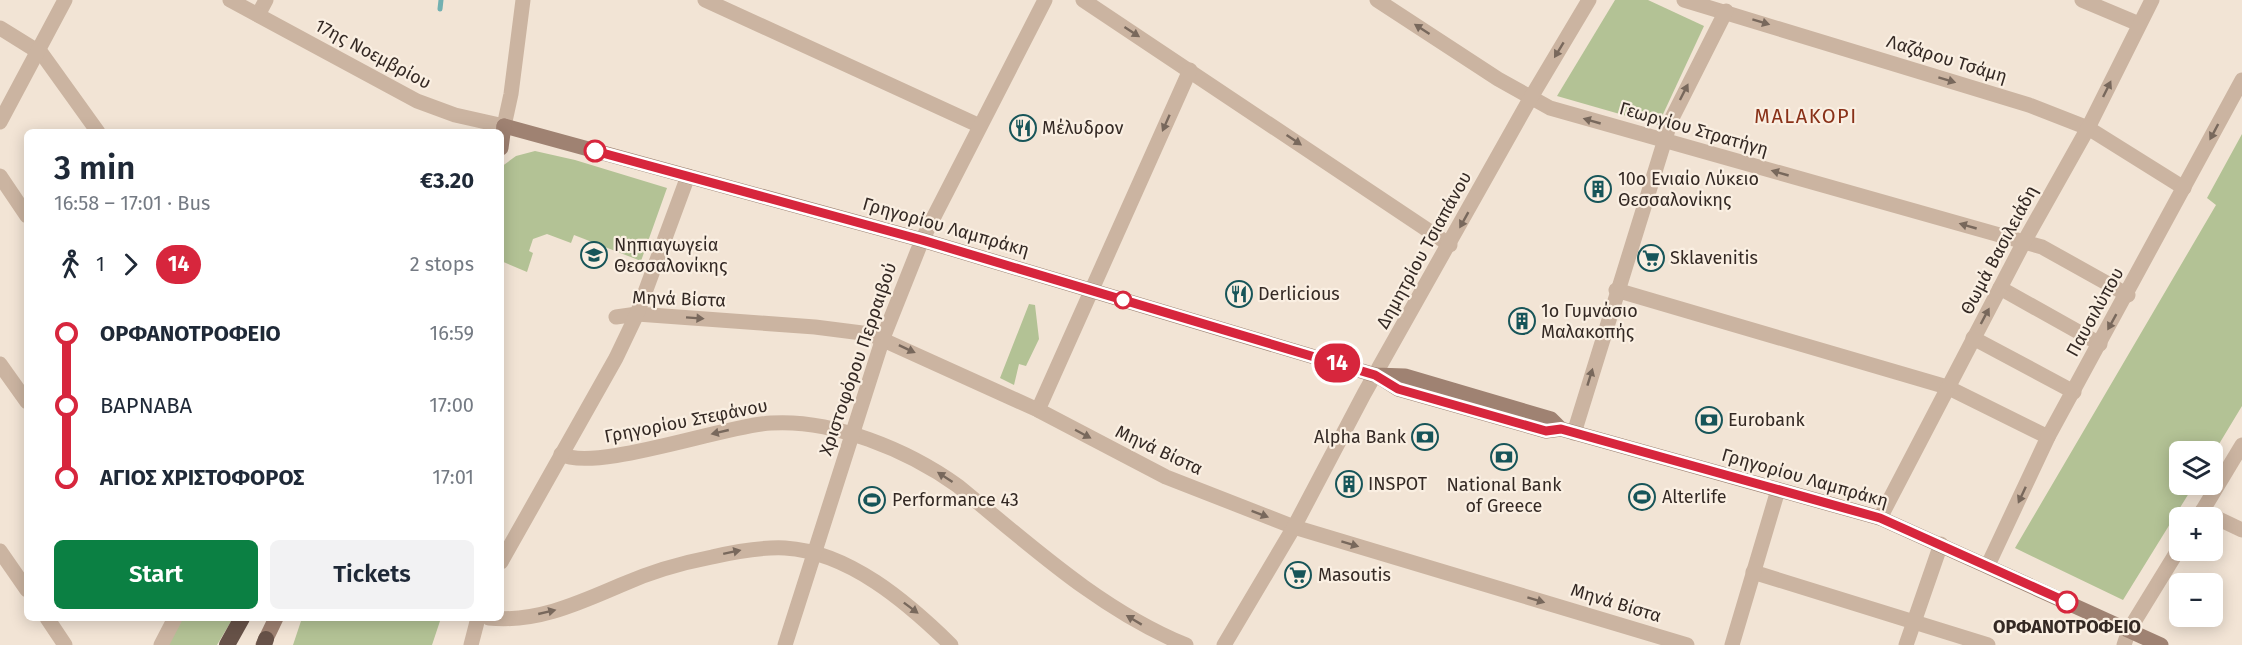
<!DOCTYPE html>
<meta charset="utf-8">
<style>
:root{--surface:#fff;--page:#f2f2f3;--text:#1f2937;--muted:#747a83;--accent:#0b8043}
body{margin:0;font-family:"Fira Sans",sans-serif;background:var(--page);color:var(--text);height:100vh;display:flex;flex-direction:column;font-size:22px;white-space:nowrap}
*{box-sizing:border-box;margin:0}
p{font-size:20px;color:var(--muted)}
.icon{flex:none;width:33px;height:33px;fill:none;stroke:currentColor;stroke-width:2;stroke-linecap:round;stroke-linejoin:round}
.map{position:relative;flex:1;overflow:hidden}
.panel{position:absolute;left:24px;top:129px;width:480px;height:492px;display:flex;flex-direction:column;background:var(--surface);border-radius:9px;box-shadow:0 3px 15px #0003}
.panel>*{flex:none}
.badge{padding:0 12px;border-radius:20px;font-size:21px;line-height:39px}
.fabs{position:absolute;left:2169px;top:441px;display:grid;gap:12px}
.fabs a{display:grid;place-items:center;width:54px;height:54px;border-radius:9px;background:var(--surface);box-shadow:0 3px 15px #0003;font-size:30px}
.map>.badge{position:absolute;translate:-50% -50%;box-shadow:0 0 0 3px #fff}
.legs{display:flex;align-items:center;gap:9px;height:66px;padding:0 30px;font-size:20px}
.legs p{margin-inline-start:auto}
.headline{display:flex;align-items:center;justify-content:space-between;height:102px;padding:0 30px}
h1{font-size:33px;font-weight:600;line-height:45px}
.cta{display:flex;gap:12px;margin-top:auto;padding:12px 30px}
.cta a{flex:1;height:69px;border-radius:9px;background:var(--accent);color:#fff;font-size:24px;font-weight:600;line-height:69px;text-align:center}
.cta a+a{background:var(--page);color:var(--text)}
ul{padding:0 30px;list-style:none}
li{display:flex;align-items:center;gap:21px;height:72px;font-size:22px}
li i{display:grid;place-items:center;width:9px;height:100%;margin:0 8px;background:currentColor}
li i::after{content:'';width:15px;height:15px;margin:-8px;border:4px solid;border-radius:50%;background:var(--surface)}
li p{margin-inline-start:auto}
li:first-child i{background:linear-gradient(#0000 50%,currentColor 0)}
li:last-child i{background:linear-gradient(currentColor 50%,#0000 0)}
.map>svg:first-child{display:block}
</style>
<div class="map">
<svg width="2242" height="645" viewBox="0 0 2242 645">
<rect width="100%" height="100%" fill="#f2e4d5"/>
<g fill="#b3c295">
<path d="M1615 0H1648L1704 26 1658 125 1557 96Z"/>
<path d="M2242 134V406L2213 454 2212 452H2180V484L2194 485 2123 600 2015 548 2216 205 2207 198Z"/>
<path d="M535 151 575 160 667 188 641 261 574 235 571 243 547 234 533 239 529 251 533 253 527 272 501 261V167L516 156Z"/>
<path d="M1029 304 1035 305 1039 339 1026 366 1019 364 1014 385 1000 378Z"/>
<path d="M180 618H233L217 645H166Z"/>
<path d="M302 618H441L432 645H293Z"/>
</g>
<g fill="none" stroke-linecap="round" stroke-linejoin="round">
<path stroke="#72b0b1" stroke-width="5" d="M440 9 441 0"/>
<g stroke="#cbb4a1" stroke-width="15">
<path d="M705 0 980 126"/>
<path d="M1083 0 1450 245"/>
<path d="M1377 0 1498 79 1550 108 2042 247 2128 295"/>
<path d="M1684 0 2029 105 2088 128 2184 188"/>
<path d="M2082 0 2139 24"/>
<path d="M258 15 266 0"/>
<path d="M0 28 42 54 98 132"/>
<path d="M0 122 65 0"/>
<path d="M0 176 27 216"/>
<path d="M2000 288 2100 344"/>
<path d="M1616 290 1947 387 2048 437"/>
<path d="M616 317 637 314 815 327 870 334 1038 410 1166 477 1294 527 1687 645"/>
<path d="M1973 338 2074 392"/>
<path d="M0 364 27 402"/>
<path d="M1038 410 1190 70"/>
<path d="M1574 433 1671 120 1726 11"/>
<path d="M561 454C594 473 726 425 771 423 833 419 908 450 958 486 1029 544 1100 610 1186 645"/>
<path d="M2202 511 2242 530"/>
<path d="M1880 518 2024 242 2088 128 2152 0"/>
<path d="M2198 518 2242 445"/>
<path d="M0 551 27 590"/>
<path d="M501 562 616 358 637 314 688 176"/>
<path d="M1753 572 1988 645"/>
<path d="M47 618 65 645"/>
<path d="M489 618C536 623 579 603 621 585 650 572 681 563 712 557 737 551 760 547 785 548 849 552 907 602 951 645"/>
<path d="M161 645 175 618"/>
<path d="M471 645 478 618"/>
<path d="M785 645 883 338 922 240"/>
<path d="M1224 645 1294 527 1364 394 1530 99 1589 0"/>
<path d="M1732 645 1778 490"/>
<path d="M1906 645 1941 544"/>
<path d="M2124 645 2129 630 2180 547"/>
</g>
<g stroke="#cbb4a1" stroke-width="15">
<path d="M230 0 417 101 455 115 504 126 511 94 523 0"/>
<path d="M922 240 1045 0"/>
<path d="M1988 565 2048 437 2242 80"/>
</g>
<g stroke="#9f8272" stroke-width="15">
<path d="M504 126 922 240 1375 375 1405 376 1551 419 1561 429"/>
<path d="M501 148 504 126"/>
<path d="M1376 375 1398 389 1546 431 1561 429 1880 518 2161 645"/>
<path d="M263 645 276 618"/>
</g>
<g stroke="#675248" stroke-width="16">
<path d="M227 645 242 618"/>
<path d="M264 645 266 639"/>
</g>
</g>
<defs><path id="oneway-solid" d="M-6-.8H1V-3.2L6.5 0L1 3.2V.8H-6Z" transform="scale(1.5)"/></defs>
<g fill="#78685c">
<use href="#oneway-solid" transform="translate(1761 22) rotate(17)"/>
<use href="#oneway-solid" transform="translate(1422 29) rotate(-147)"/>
<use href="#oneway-solid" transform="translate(1132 32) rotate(33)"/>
<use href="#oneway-solid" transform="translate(1559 50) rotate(121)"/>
<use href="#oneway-solid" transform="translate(1947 80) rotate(17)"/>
<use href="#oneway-solid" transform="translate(2107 89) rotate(-64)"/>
<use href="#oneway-solid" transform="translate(1684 92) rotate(-63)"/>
<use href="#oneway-solid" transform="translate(1592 121) rotate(-164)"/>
<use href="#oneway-solid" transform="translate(1166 123) rotate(114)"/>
<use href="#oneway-solid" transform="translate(2214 132) rotate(118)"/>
<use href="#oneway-solid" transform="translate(1294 140) rotate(34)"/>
<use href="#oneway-solid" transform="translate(1780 173) rotate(-164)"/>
<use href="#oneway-solid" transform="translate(1464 220) rotate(119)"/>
<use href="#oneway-solid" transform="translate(1968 226) rotate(-164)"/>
<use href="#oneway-solid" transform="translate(1985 316) rotate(-62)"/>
<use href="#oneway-solid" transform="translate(695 318) rotate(4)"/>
<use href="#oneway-solid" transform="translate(2112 322) rotate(119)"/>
<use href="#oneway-solid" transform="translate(907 349) rotate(25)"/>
<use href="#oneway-solid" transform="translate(1590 377) rotate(-73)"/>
<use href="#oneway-solid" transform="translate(720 432) rotate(167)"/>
<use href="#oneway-solid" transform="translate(1083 434) rotate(28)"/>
<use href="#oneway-solid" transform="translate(945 477) rotate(-147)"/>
<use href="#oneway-solid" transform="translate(2022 495) rotate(115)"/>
<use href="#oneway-solid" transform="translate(1260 514) rotate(21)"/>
<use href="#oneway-solid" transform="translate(1350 544) rotate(17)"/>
<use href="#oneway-solid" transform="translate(732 552) rotate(-12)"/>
<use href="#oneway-solid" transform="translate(1536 600) rotate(17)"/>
<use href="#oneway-solid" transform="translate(911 608) rotate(37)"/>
<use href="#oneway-solid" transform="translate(547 612) rotate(-13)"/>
<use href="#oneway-solid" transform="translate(1134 620) rotate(-149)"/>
</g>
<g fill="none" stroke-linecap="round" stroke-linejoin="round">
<defs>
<path id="line-1" d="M595 151 922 240 1375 375 1398 389 1546 431 1561 429 1880 518 2067 602"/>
</defs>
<use href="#line-1" stroke="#fff" stroke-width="14"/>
<use href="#line-1" stroke="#d7263d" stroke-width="9"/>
</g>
<defs>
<symbol id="restaurant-ring" viewBox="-11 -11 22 22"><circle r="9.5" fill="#faefe2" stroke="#175559" stroke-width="1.5"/><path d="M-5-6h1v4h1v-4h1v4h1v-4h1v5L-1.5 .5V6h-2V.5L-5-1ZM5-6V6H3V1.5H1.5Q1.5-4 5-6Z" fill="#175559"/></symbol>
<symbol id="building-ring" viewBox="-11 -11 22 22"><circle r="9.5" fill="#faefe2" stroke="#175559" stroke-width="1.5"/><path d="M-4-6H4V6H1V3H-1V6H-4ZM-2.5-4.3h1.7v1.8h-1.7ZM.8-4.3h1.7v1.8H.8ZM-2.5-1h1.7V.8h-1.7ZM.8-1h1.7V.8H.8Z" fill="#175559"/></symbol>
<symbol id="school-ring" viewBox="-11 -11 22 22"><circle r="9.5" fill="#faefe2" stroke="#175559" stroke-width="1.5"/><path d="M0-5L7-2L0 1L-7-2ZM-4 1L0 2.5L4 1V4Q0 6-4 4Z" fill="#175559"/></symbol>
<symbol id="supermarket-ring" viewBox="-11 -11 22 22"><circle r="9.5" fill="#faefe2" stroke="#175559" stroke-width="1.5"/><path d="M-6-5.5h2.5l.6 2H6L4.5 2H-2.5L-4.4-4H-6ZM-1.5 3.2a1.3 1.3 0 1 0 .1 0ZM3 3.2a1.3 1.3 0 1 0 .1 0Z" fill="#175559"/></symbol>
<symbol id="bank-ring" viewBox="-11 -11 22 22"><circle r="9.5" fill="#faefe2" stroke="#175559" stroke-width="1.5"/><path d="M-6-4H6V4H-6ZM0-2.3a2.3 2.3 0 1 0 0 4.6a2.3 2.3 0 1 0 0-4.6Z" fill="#175559"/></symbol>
<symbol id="stadium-ring" viewBox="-11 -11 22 22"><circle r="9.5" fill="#faefe2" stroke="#175559" stroke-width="1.5"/><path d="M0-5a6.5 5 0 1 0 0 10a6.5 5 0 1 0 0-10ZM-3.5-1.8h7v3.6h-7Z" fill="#175559"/></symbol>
</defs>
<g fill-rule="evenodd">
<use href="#restaurant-ring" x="1008" y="113" width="30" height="30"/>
<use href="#building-ring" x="1583" y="174" width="30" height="30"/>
<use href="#school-ring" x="579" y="240" width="30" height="30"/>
<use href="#supermarket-ring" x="1636" y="243" width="30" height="30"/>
<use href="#restaurant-ring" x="1224" y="279" width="30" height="30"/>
<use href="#building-ring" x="1507" y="306" width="30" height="30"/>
<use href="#bank-ring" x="1694" y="405" width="30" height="30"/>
<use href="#bank-ring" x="1410" y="422" width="30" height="30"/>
<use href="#bank-ring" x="1489" y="442" width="30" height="30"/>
<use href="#building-ring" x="1334" y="469" width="30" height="30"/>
<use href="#stadium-ring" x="1627" y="482" width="30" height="30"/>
<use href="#stadium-ring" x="857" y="485" width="30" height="30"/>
<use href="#supermarket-ring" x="1283" y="560" width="30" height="30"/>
</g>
<g fill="#fff" stroke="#d7263d" stroke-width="3">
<circle cx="595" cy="151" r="10"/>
<circle cx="1123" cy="300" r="8"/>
<circle cx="2067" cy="602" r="10"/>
</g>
<g text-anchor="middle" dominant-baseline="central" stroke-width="4.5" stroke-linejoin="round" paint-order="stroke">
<g font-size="18" fill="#342924" stroke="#faefe2">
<text transform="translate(373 54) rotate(28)">17ης Νοεμβρίου</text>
<text transform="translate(1947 59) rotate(17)">Λαζάρου Τσάμη</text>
<text transform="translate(1694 129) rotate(16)">Γεωργίου Στρατήγη</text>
<text transform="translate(946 227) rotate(16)">Γρηγορίου Λαμπράκη</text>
<text transform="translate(1424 250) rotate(-61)">Δημητρίου Τσιαπάνου</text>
<text transform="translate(1999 250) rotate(-62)">Θωμά Βασιλειάδη</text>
<text transform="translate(679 299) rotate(2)">Μηνά Βίστα</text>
<text transform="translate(2095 312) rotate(-61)">Παυσιλύπου</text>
<text transform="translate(858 359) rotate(-71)">Χριστοφόρου Περραιβού</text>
<text transform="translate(686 421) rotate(-11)">Γρηγορίου Στεφάνου</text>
<text transform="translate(1159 450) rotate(25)">Μηνά Βίστα</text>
<text transform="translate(1805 478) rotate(16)">Γρηγορίου Λαμπράκη</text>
<text transform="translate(1616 603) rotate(17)">Μηνά Βίστα</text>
</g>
<g font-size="18" fill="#342924" stroke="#faefe2" text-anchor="start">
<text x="1042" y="128">Μέλυδρον</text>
<text x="1618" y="179">10ο Ενιαίο Λύκειο<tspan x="1618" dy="21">Θεσσαλονίκης</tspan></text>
<text x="614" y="245">Νηπιαγωγεία<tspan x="614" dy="21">Θεσσαλονίκης</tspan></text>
<text x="1670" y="258">Sklavenitis</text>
<text x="1258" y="294">Derlicious</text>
<text x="1541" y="311">1ο Γυμνάσιο<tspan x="1541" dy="21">Μαλακοπής</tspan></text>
<text x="1728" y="420">Eurobank</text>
<text x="1406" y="437" text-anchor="end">Alpha Bank</text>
<text x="1368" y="484">INSPOT</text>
<text x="1504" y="485" text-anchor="middle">National Bank<tspan x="1504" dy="21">of Greece</tspan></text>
<text x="1662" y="497">Alterlife</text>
<text x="892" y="500">Performance 43</text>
<text x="1318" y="575">Masoutis</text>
</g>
<g font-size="18" font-weight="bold" fill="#342924" stroke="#faefe2">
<text x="2067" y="627">ΟΡΦΑΝΟΤΡΟΦΕΙΟ</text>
</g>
<g font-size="20" letter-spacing="1.5" fill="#893118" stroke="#faefe2">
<text x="1806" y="116">MALAKOPI</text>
</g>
</g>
</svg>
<div class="fabs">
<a><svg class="icon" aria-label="layers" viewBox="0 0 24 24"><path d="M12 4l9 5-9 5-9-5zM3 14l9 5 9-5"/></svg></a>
<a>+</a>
<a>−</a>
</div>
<b class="badge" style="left:1337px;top:363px;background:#d7263d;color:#fff">14</b>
<section class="panel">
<div class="headline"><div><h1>3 min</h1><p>16:58 – 17:01 · Bus</p></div><b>€3.20</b></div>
<div class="legs"><svg class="icon" aria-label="walk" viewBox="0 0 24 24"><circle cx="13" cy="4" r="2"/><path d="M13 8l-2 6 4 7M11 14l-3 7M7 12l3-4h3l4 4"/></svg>1<svg class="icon" aria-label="forward" viewBox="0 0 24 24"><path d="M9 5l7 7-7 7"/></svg><b class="badge" style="background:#d7263d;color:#fff">14</b><p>2 stops</p></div>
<ul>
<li><i style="color:#d7263d"></i><b>ΟΡΦΑΝΟΤΡΟΦΕΙΟ</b><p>16:59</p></li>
<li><i style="color:#d7263d"></i><span>ΒΑΡΝΑΒΑ</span><p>17:00</p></li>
<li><i style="color:#d7263d"></i><b>ΑΓΙΟΣ ΧΡΙΣΤΟΦΟΡΟΣ</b><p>17:01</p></li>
</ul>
<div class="cta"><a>Start</a><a>Tickets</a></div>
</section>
</div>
